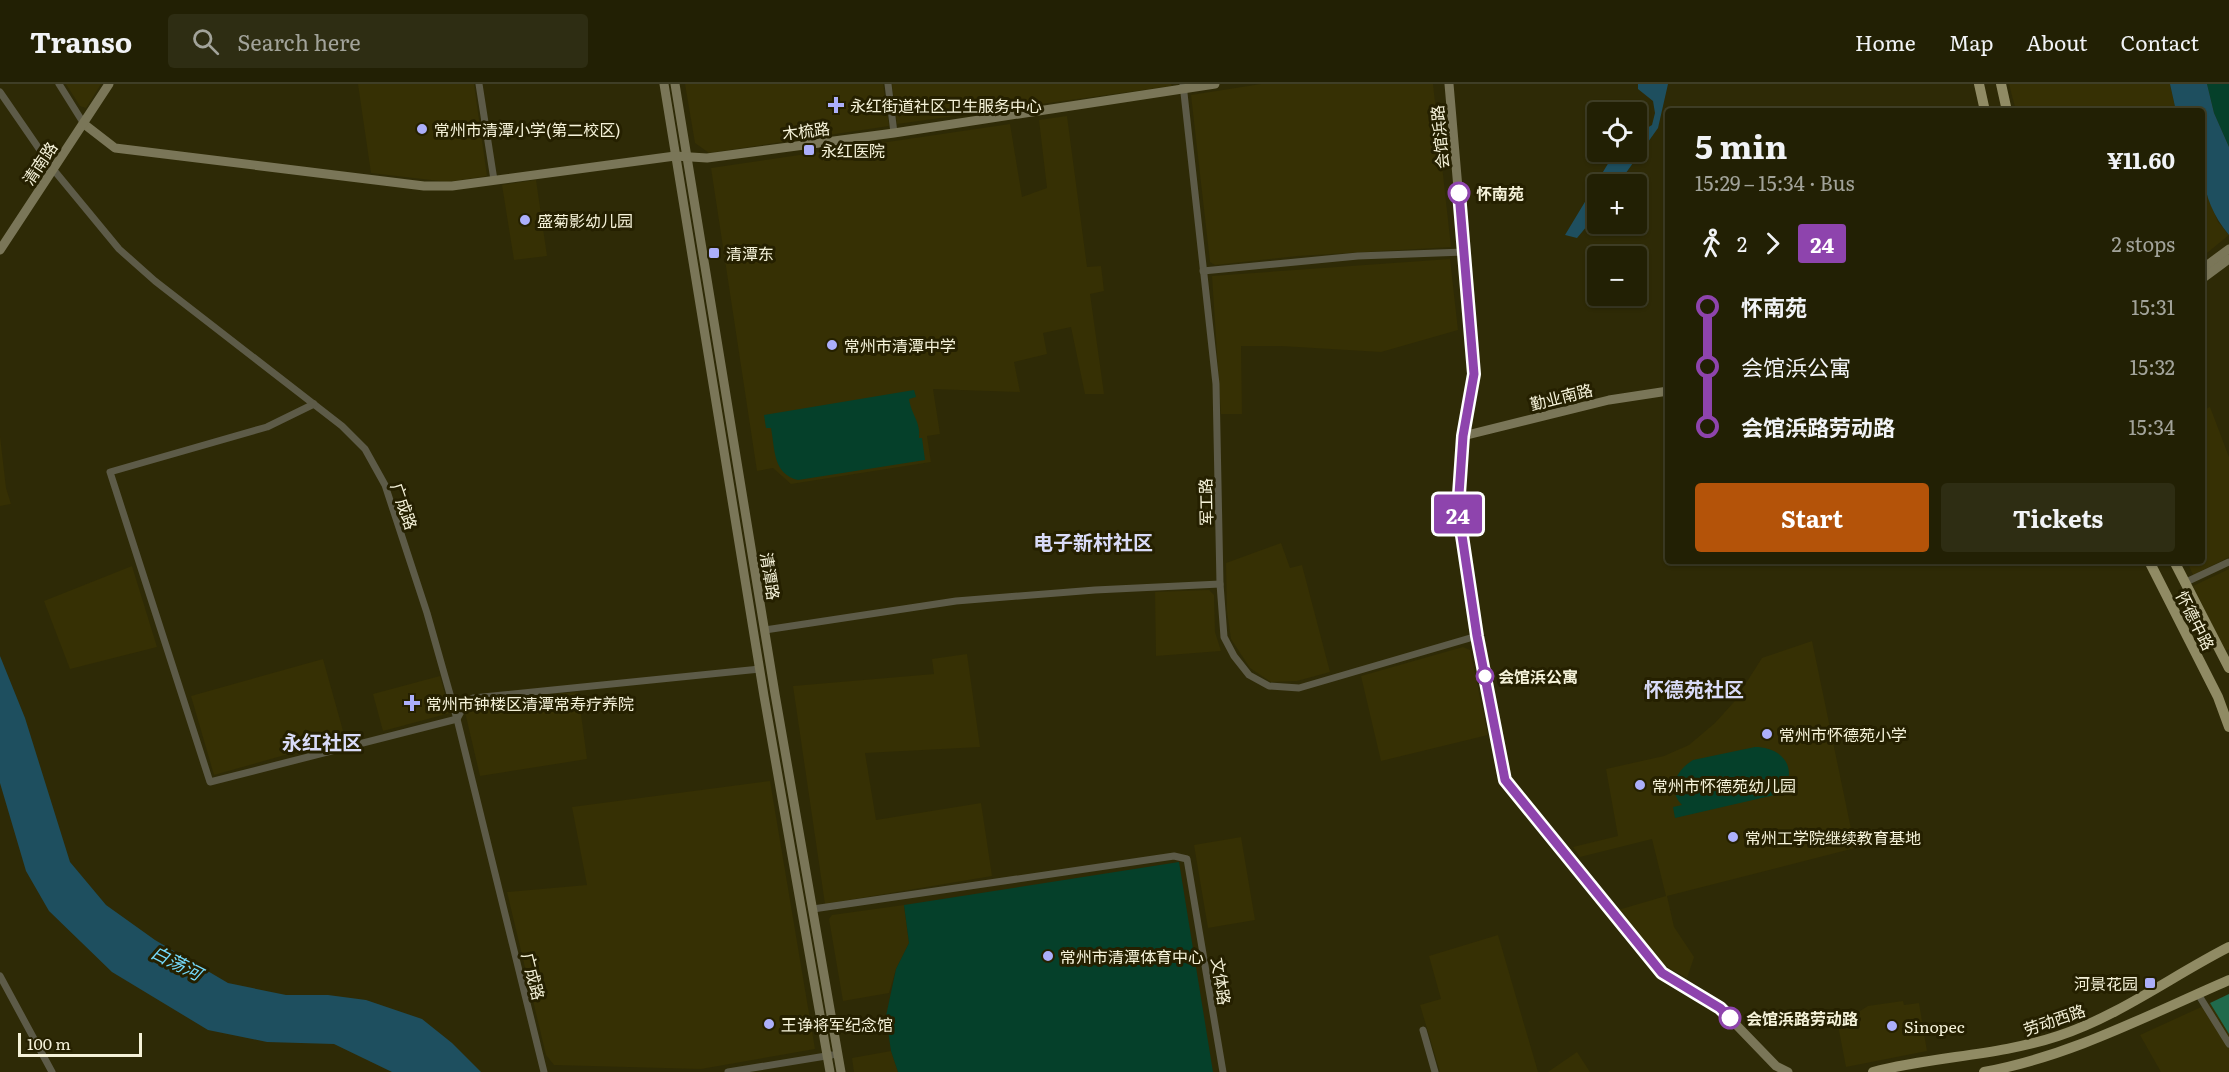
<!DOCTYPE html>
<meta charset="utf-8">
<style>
:root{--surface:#222004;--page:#2e2d13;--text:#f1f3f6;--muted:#a2a39a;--line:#3f3e26;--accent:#b45309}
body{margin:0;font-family:Literata,"Noto Sans SC",serif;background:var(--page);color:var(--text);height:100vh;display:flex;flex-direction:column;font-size:22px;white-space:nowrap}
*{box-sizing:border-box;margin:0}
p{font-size:20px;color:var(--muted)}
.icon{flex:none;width:33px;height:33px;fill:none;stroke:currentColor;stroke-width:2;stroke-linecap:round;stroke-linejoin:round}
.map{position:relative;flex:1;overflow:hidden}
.side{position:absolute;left:1665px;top:24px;width:540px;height:456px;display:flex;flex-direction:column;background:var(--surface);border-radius:6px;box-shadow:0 2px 4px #0004,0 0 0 2px var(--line)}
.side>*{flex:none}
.badge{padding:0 12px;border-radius:4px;font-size:21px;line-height:39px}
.tools{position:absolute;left:1587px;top:18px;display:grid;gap:12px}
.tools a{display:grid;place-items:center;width:60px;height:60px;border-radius:6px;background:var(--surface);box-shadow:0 2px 4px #0004,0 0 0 2px var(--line);font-size:30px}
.scale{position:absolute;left:18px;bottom:15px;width:124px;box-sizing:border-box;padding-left:6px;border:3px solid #f5f2d9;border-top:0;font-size:16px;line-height:21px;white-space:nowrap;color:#f5f2d9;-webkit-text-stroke:4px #252000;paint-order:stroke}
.map>.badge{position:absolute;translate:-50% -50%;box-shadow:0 0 0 3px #fff}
.legs{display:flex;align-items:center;gap:9px;height:66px;padding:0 30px;font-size:20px}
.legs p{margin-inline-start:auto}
.overview{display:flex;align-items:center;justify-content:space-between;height:102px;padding:0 30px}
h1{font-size:33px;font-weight:700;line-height:45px}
.primary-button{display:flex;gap:12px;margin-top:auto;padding:12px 30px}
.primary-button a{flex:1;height:69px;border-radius:6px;background:var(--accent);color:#fff;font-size:24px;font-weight:700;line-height:69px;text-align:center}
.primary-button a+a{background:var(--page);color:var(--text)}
ul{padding:0 30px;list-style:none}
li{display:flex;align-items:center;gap:21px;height:60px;font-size:22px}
li i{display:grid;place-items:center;width:9px;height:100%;margin:0 8px;background:currentColor}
li i::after{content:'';width:15px;height:15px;margin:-8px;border:4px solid;border-radius:50%;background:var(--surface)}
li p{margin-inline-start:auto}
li:first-child i{background:linear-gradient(#0000 50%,currentColor 0)}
li:last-child i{background:linear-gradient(currentColor 50%,#0000 0)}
header{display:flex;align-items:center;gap:36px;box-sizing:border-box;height:84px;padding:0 30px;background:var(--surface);border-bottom:2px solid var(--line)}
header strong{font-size:28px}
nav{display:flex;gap:33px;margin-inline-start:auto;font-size:21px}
.search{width:420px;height:54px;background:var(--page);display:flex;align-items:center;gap:15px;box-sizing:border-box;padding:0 21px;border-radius:6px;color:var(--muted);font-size:22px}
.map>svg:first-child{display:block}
</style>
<header>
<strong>Transo</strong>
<div class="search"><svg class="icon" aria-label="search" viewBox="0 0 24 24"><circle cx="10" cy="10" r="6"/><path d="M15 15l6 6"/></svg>Search here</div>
<nav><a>Home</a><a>Map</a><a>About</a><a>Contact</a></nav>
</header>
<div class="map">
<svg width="2229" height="988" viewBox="0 0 2229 988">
<rect width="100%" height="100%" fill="#2e2a06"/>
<g fill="#363004">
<path d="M66 0H101L86 24 80 22Z"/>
<path d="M358 0H474L487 92 448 98 371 89Z"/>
<path d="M685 0H883L889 42 709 69 695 59Z"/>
<path d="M892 0H1171L1172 2 897 40Z"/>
<path d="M1261 0H1433L1451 163 1297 172 1215 181 1210 178 1191 11Z"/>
<path d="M2009 0H2170L2176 27H2016Z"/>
<path d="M1067 32 1087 183 1101 182 1104 207 1090 210 1104 310H1085L1071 243 1043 249 1047 270 1014 278 1020 308 933 305 940 350 927 352 931 378 791 400 773 384 757 387 711 84 1010 40 1022 113 1047 104 1039 36Z"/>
<path d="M536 96 547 172 514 176 502 101Z"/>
<path d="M2202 100 2218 138 2229 151 2202 173Z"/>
<path d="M1450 175 1458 246 1381 268 1281 262H1241L1242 330H1221L1212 192Z"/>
<path d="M2210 323 2229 373V473L2193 491 2187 477H2202V327Z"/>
<path d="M0 352 6 404 11 420 0 422Z"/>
<path d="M1281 459 1290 484 1302 481 1330 588 1297 597 1271 598 1250 584 1231 555 1227 527 1226 479Z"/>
<path d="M132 482 157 563 70 585 44 517Z"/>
<path d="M2229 485V565L2224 567 2193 502Z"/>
<path d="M1209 506 1214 511 1215 548 1221 567 1156 572 1155 508Z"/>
<path d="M1812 557 1855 764 1667 812 1674 843 1694 873 1687 894 1665 882 1618 826 1666 812 1652 755 1580 773 1573 763 1618 752 1606 685 1664 672 1689 661 1715 639 1734 618 1762 574Z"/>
<path d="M1463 563 1470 566 1488 651 1381 677 1361 592Z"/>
<path d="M967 570 980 663 865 669 876 736 981 719 992 792 825 820 793 602 934 590 932 575Z"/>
<path d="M323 575 345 654 214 691 191 612Z"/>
<path d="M440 592 450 629 383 647 373 610Z"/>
<path d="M578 608 587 675 480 692 465 628 468 622 480 617Z"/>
<path d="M770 697 815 965 701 985 554 981 546 971 507 808 587 801 572 723Z"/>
<path d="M1241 753 1255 836 1208 844 1194 761Z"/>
<path d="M904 821 909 859 896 885 889 909 843 917 829 835 832 831Z"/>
<path d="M1498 851 1538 988H1440L1420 921 1441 915 1429 872Z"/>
<path d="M1903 917 1904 921 1919 919 1927 967 1846 983 1838 941 1868 922Z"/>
<path d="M2210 919 2229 950V988H2161L2140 951Z"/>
<path d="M891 967 898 988H854L852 974Z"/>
<path d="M1577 968 1590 988H1548Z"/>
</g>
<g fill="#05402a">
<path d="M2207 0H2229V63L2214 29Z"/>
<path d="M914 306 916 313 909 315C911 330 921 338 919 354H922L925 376 798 396C773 390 775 366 771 344H766L764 331Z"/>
<path d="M1755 663C1771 663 1789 671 1789 690 1789 697 1786 701 1787 708L1675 734 1673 723 1682 721C1666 704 1677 686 1693 676Z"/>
<path d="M1179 778 1213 988H898L891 967 886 932 896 885 909 859 904 821Z"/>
</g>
<path fill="#206a4c" d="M2229 910V950L2210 919Z"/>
<g fill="#1e4f5f">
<path d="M1638 0H1668L1658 44 1618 100H1598L1597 130 1577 154 1565 151 1615 68H1636L1637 50 1652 41 1655 29 1653 17 1638 5Z"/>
<path d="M2170 0H2207L2214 29 2229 63V151C2196 111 2202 75 2202 27H2176Z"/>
<path d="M0 572 25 634 70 778 106 821 155 856 228 899 286 911H328L366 916 422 935 452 959 481 988H392L334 960 267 958 208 946 112 888 49 827 26 787 0 699Z"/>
</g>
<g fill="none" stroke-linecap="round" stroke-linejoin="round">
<g stroke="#5d5b48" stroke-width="7">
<path d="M59 0 84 40"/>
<path d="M479 0 494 96"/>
<path d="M888 0 894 49"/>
<path d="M1183 0 1216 300 1220 500 1224 553 1234 572 1249 591 1269 602 1299 604 1477 552"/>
<path d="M0 8 53 85 119 165 155 197 342 342 365 365 385 401 427 529 457 635 544 988"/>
<path d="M1203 187 1358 172 1464 168"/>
<path d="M314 320 267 343 110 388 210 698 457 635 466 618 473 614 760 585"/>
<path d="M2184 499 2229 478"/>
<path d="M765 546 956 517 1095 506 1220 500"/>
<path d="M813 825 1174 772 1187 775 1223 988"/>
<path d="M0 892 52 988"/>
<path d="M2198 910 2229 960"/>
<path d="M1423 946 1435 988"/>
<path d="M728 988 832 971"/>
</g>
<g stroke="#7a7658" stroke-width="9">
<path d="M664 0 764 612 830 988"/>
<path d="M675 0 775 610 841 988"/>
<path d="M1449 0 1474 290 1463 352 1458 425 1477 552 1505 696 1662 889 1720 924 1776 982 1788 988"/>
<path d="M84 40 115 64 424 102H452L675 72 707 74 894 49 1215 0"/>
<path d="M0 166 109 0"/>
<path d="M2202 185 2229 165"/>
<path d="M2202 195 2229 175"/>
<path d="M1463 352 1609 316 1668 307"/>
</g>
<g stroke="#908b64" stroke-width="10">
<path d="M1979 0 1985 27"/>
<path d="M2001 0 2007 27"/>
<path d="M2149 477 2218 613 2229 643"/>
<path d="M2174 477 2229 584"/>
<path d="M1873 988C1934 972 1998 972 2058 952 2119 932 2172 892 2229 863"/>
<path d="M1984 988C2071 972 2148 931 2229 896"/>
</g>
</g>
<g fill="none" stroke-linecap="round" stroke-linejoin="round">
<defs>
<path id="line-1" d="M1459 109 1474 290 1463 352 1458 425 1477 552 1505 696 1662 889 1720 924 1730 934"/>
</defs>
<use href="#line-1" stroke="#fff" stroke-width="14"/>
<use href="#line-1" stroke="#8e44ad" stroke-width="9"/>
</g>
<g fill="#acaffb" stroke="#252000" stroke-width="2">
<path d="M833 12h6v6h6v6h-6v6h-6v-6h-6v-6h6z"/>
<circle cx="422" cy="45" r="6"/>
<rect x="803" y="60" width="12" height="12" rx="3"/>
<circle cx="525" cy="136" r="6"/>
<rect x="708" y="163" width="12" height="12" rx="3"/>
<circle cx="832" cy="261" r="6"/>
<path d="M409 610h6v6h6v6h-6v6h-6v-6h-6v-6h6z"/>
<circle cx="1767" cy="650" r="6"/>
<circle cx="1640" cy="701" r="6"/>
<circle cx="1733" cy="753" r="6"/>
<circle cx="1048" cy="872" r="6"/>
<rect x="2144" y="893" width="12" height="12" rx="3"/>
<circle cx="769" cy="940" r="6"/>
<circle cx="1892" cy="942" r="6"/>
</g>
<g fill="#fff" stroke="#8e44ad" stroke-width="3">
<circle cx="1459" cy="109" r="10"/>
<circle cx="1485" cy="592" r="8"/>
<circle cx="1730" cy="934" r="10"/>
</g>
<g text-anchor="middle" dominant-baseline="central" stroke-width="6" stroke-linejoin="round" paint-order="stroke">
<g font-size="16" fill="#f5f2d9" stroke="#252000" text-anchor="start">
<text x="850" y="21">永红街道社区卫生服务中心</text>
<text x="434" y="45">常州市清潭小学(第二校区)</text>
<text x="821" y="66">永红医院</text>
<text x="537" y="136">盛菊影幼儿园</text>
<text x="726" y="169">清潭东</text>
<text x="844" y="261">常州市清潭中学</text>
<text x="426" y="619">常州市钟楼区清潭常寿疗养院</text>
<text x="1779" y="650">常州市怀德苑小学</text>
<text x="1652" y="701">常州市怀德苑幼儿园</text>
<text x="1745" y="753">常州工学院继续教育基地</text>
<text x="1060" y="872">常州市清潭体育中心</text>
<text x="2138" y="899" text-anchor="end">河景花园</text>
<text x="781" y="940">王诤将军纪念馆</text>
<text x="1904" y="942">Sinopec</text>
</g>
<g font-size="16" fill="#f5f2d9" stroke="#252000">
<text transform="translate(806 46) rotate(-7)">木梳路</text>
<text transform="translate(1439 53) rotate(-95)">会馆浜路</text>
<text transform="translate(39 79) rotate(-56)">清南路</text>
<text transform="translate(1561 312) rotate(-14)">勤业南路</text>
<text transform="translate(1205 418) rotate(-91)">军工路</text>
<text transform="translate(405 422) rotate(71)">广成路</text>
<text transform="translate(771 492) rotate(81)">清潭路</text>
<text transform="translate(2196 536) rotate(63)">怀德中路</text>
<text transform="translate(534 892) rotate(76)">广成路</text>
<text transform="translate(1222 897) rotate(81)">文体路</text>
<text transform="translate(2054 935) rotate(-19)">劳动西路</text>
</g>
<g font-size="16" font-weight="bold" fill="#f5f2d9" stroke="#252000" text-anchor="start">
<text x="1476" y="109">怀南苑</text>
<text x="1498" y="592">会馆浜公寓</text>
<text x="1746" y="934">会馆浜路劳动路</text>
</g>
<g font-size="18" font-style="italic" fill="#76dcfe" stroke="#252000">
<text transform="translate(177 878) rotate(27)">白荡河</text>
</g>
<g font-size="20" font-weight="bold" fill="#d9dbf8" stroke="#252000">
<text x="1093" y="457">电子新村社区</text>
<text x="1694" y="604">怀德苑社区</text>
<text x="322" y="657">永红社区</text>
</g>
</g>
</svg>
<div class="tools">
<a><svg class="icon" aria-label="locate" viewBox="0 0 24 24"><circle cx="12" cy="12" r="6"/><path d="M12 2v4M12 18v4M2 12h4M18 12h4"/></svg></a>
<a>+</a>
<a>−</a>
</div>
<div class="scale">100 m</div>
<b class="badge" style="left:1458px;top:430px;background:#8e44ad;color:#fff">24</b>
<section class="side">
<div class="overview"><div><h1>5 min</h1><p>15:29 – 15:34 · Bus</p></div><b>¥11.60</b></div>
<div class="legs"><svg class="icon" aria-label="walk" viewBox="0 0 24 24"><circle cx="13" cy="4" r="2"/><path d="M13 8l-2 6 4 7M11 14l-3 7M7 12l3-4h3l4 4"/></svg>2<svg class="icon" aria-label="forward" viewBox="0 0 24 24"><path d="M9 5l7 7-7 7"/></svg><b class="badge" style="background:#8e44ad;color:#fff">24</b><p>2 stops</p></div>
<ul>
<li><i style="color:#8e44ad"></i><b>怀南苑</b><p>15:31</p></li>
<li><i style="color:#8e44ad"></i><span>会馆浜公寓</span><p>15:32</p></li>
<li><i style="color:#8e44ad"></i><b>会馆浜路劳动路</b><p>15:34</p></li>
</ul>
<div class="primary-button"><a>Start</a><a>Tickets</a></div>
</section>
</div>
